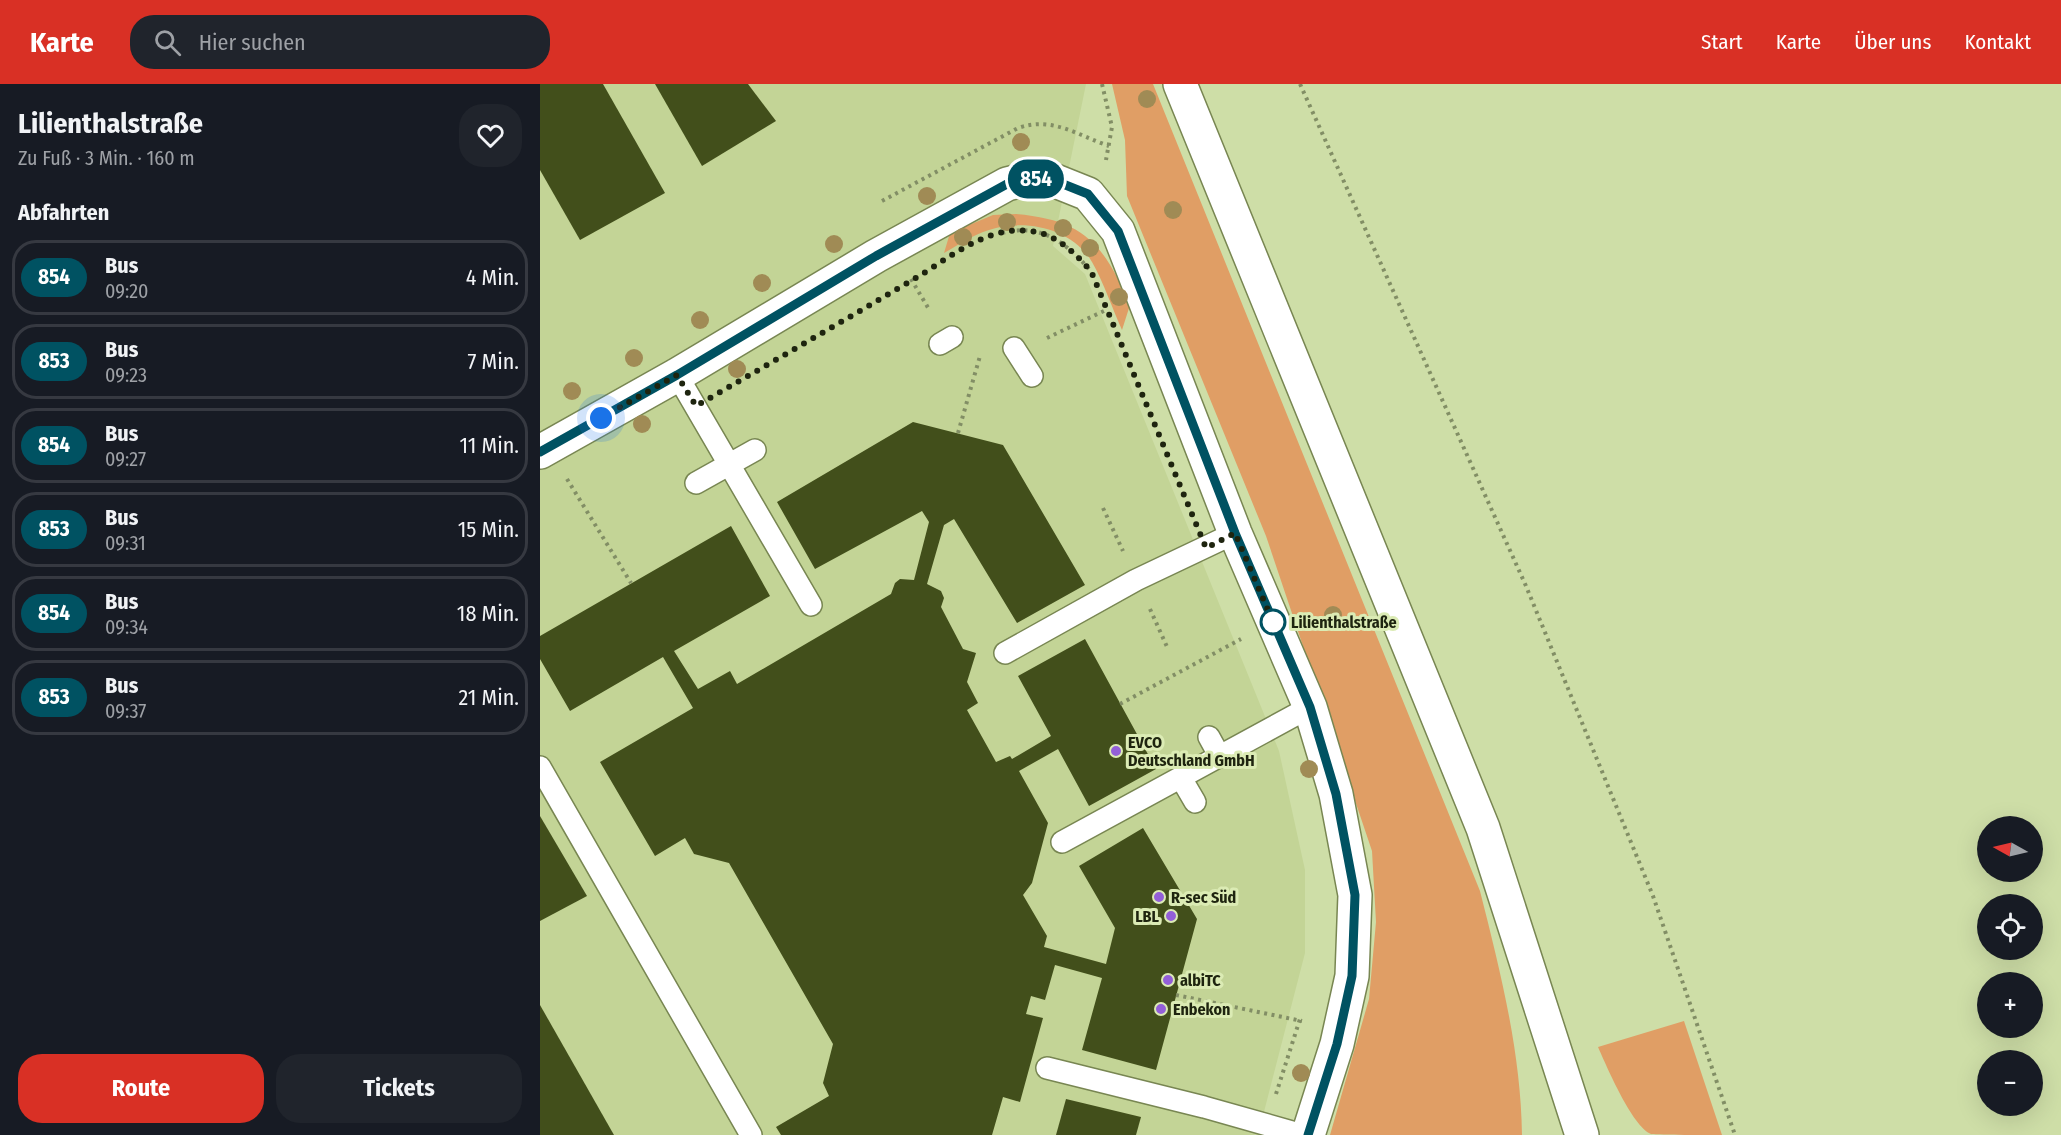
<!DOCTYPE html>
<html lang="de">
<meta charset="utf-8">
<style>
:root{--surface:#171b24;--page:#20242c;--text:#f1f3f6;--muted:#9ea1a6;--line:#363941;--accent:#d93025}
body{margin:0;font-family:"Fira Sans Condensed",sans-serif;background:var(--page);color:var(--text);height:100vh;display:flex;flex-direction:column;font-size:22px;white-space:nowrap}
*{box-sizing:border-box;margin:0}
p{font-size:20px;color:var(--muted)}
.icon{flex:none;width:33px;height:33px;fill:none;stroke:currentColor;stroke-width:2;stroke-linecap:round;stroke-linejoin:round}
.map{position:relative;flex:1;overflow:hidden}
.details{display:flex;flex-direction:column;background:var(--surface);width:540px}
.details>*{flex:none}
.badge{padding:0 12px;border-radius:20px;font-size:21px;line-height:39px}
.needle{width:39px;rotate:278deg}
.tools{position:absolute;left:1437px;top:732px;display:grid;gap:12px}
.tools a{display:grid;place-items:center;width:66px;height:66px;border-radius:50%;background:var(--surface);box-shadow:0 6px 24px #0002;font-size:30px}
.you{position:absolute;width:30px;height:30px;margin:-15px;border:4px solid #fff;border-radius:50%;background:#1a73e8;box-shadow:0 0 0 9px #1a73e833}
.map>.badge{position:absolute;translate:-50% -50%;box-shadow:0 0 0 3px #fff}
h2{padding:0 18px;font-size:22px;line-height:54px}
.round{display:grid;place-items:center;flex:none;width:63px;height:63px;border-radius:24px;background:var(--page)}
.overview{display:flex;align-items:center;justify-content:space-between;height:102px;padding:0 18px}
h1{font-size:28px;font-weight:700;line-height:45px}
.button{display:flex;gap:12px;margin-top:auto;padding:12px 18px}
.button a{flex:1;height:69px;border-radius:24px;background:var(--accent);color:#fff;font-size:24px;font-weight:700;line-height:69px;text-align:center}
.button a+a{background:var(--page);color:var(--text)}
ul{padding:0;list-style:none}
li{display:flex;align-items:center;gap:18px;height:75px;margin:0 12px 9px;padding:0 6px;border:3px solid var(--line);border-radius:24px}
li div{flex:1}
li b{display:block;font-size:22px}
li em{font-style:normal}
li .badge{min-width:66px;font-weight:700;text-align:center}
header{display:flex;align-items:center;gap:36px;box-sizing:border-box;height:84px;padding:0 30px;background:var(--accent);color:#fff}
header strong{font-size:28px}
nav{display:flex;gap:33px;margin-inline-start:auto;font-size:21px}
.search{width:420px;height:54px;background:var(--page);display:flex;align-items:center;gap:15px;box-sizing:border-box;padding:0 21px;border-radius:24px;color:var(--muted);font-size:22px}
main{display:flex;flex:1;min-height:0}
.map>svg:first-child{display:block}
</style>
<header>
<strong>Karte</strong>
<div class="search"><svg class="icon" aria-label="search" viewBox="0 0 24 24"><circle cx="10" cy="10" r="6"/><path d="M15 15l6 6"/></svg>Hier suchen</div>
<nav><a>Start</a><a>Karte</a><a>Über uns</a><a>Kontakt</a></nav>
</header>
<main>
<section class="details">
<div class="overview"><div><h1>Lilienthalstraße</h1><p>Zu Fuß · 3 Min. · 160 m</p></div><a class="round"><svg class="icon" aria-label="heart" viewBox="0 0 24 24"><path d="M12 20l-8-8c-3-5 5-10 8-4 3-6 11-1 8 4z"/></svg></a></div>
<h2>Abfahrten</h2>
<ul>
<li><span class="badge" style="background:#005262;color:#fff">854</span><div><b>Bus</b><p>09:20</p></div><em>4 Min.</em></li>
<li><span class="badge" style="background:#005262;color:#fff">853</span><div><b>Bus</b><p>09:23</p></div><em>7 Min.</em></li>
<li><span class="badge" style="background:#005262;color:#fff">854</span><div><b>Bus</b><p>09:27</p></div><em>11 Min.</em></li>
<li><span class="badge" style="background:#005262;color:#fff">853</span><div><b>Bus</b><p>09:31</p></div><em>15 Min.</em></li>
<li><span class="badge" style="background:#005262;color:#fff">854</span><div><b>Bus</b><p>09:34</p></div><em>18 Min.</em></li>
<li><span class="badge" style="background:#005262;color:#fff">853</span><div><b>Bus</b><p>09:37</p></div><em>21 Min.</em></li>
</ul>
<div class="button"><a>Route</a><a>Tickets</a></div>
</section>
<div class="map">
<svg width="1521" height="1051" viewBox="0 0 1521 1051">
<rect width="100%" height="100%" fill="#cedea7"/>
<path fill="#c3d496" d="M0 0H546L513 162 545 190 739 667 765 786V869L718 1051H0Z"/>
<g fill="#e09e65">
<path d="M572 0H613L940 807C960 886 981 968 982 1051H790L829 915 836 838 832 767 726 452 587 112 585 56Z"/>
<path d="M476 130C545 136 564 161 590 221L582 246C572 224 564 199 552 178 532 144 485 134 449 146 433 151 418 161 404 169L410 149 453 131Z"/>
<path d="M1144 937 1182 1051C1169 1051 1119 1051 1111 1050 1092 1042 1067 983 1058 963Z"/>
</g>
<g fill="#424f1b">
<path d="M0 0H63L125 109 40 156 0 86Z"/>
<path d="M115 0H208L236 37 162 82Z"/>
<path d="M373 338 463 361 545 501 477 539 414 435 404 441 387 500 401 507 404 514 401 523 423 565 436 569 427 598 438 619 427 626 456 678 470 672 472 675 511 652 478 592 545 555 616 685 549 722 518 665 479 687 508 739 492 799 483 811 507 852 504 863 566 880 575 844 539 782 603 744 657 835 616 986 542 966 562 894 515 881 505 916 491 912 486 930 503 934 480 1018 463 1013 452 1051H241L236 1043 289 1012 283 999 293 960 189 779 154 770 145 754 115 772 60 678 153 624 123 573 30 627 0 575V552L191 442 230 512 134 567 158 605 190 587 197 600 351 510 355 499 360 495 374 496 389 438 382 427 275 485 237 418Z"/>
<path d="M0 732 47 812 0 837Z"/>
<path d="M0 921 74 1051H0Z"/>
<path d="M526 1015 601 1033 596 1051H516Z"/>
</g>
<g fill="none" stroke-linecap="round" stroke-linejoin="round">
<defs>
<g id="lane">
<path d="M400 260 412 253"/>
<path d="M474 264 492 292"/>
<path d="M137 291 271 521"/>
<path d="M156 399 215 366"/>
<path d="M465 569 596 496 695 449"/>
<path d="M669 653 680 673"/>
<path d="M0 683 211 1051"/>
<path d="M641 694 655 718"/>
<path d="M522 758 770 623"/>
<path d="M507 984 664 1023 763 1051"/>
</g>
<path id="street" d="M0 368 137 291 336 172 467 100 491 94 513 96 548 110 578 147 695 449 770 623 796 710 815 811 812 892 797 960 768 1051"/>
<path id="secondary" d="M640 0 943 744 1042 1051"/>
</defs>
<use href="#lane" stroke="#788652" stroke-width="24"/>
<use href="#street" stroke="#788652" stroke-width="36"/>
<use href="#secondary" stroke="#788652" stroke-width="36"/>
<g stroke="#828e65" stroke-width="4" stroke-dasharray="3 4.5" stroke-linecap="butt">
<path d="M562 0 572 43 566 76"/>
<path d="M760 0 986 502 1113 812 1195 1051"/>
<path d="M342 117 478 44C512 32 537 51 569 62"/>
<path d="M462 149C501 139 525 158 549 185"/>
<path d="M371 195 390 227"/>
<path d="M507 254 568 225"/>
<path d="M418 349 440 272"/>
<path d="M27 395 91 499"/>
<path d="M563 424 583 467"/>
<path d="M610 525 628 565"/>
<path d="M580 620 701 555"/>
<path d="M636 911 762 937"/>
<path d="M736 1010 760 935"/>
</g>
<use href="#lane" stroke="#fff" stroke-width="21"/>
<use href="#street" stroke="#fff" stroke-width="33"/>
<use href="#secondary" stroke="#fff" stroke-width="33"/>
</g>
<g fill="#a08b55">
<circle cx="607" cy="15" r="9"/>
<circle cx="481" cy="58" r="9"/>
<circle cx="387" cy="112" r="9"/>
<circle cx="633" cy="126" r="9"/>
<circle cx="467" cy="138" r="9"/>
<circle cx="523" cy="144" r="9"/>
<circle cx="423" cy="153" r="9"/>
<circle cx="294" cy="160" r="9"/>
<circle cx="550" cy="164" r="9"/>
<circle cx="222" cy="199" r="9"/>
<circle cx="579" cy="213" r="9"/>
<circle cx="160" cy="236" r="9"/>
<circle cx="94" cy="274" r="9"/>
<circle cx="197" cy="285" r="9"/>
<circle cx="32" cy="307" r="9"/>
<circle cx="102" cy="340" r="9"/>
<circle cx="793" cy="531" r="9"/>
<circle cx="769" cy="685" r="9"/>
<circle cx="761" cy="989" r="9"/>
</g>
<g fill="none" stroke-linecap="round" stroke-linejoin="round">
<defs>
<path id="line" d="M0 368 137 291 336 172 467 100 491 94 513 96 548 110 578 147 695 449 770 623 796 710 815 811 812 892 797 960 768 1051"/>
</defs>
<use href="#line" stroke="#fff" stroke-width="14"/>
<use href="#line" stroke="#005262" stroke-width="9"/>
<path stroke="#1e240f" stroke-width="6" stroke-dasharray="0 10.8" d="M61 334 137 291 156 322C227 281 298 240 369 198 401 180 432 152 470 147 509 143 527 161 551 187L666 464 695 449 733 538"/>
</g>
<circle fill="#fff" stroke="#005262" stroke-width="3" cx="733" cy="538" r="12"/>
<g fill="#935fd8" stroke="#dbebb4" stroke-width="2">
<circle cx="576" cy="667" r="6"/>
<circle cx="619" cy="813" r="6"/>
<circle cx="631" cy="832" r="6"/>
<circle cx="628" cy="896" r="6"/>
<circle cx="621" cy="925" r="6"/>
</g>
<g text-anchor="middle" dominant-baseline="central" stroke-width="6" stroke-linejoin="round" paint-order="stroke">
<g font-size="16" font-weight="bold" fill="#1e240f" stroke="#dbebb4" text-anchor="start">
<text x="751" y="538">Lilienthalstraße</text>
</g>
<g font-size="16" font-weight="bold" fill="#1e240f" stroke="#dbebb4" text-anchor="start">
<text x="588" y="658">EVCO<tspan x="588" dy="18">Deutschland GmbH</tspan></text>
<text x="631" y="813">R-sec Süd</text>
<text x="619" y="832" text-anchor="end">LBL</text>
<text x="640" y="896">albiTC</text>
<text x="633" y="925">Enbekon</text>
</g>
</g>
</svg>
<div class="tools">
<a><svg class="needle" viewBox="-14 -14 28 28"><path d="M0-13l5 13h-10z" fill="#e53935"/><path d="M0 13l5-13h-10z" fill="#9ea1a6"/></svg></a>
<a><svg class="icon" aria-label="locate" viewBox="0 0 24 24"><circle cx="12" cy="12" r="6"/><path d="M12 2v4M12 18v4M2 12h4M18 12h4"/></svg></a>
<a>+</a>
<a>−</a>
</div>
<div class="you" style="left:61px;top:334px"></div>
<b class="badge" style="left:496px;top:95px;background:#005262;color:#fff">854</b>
</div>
</main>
